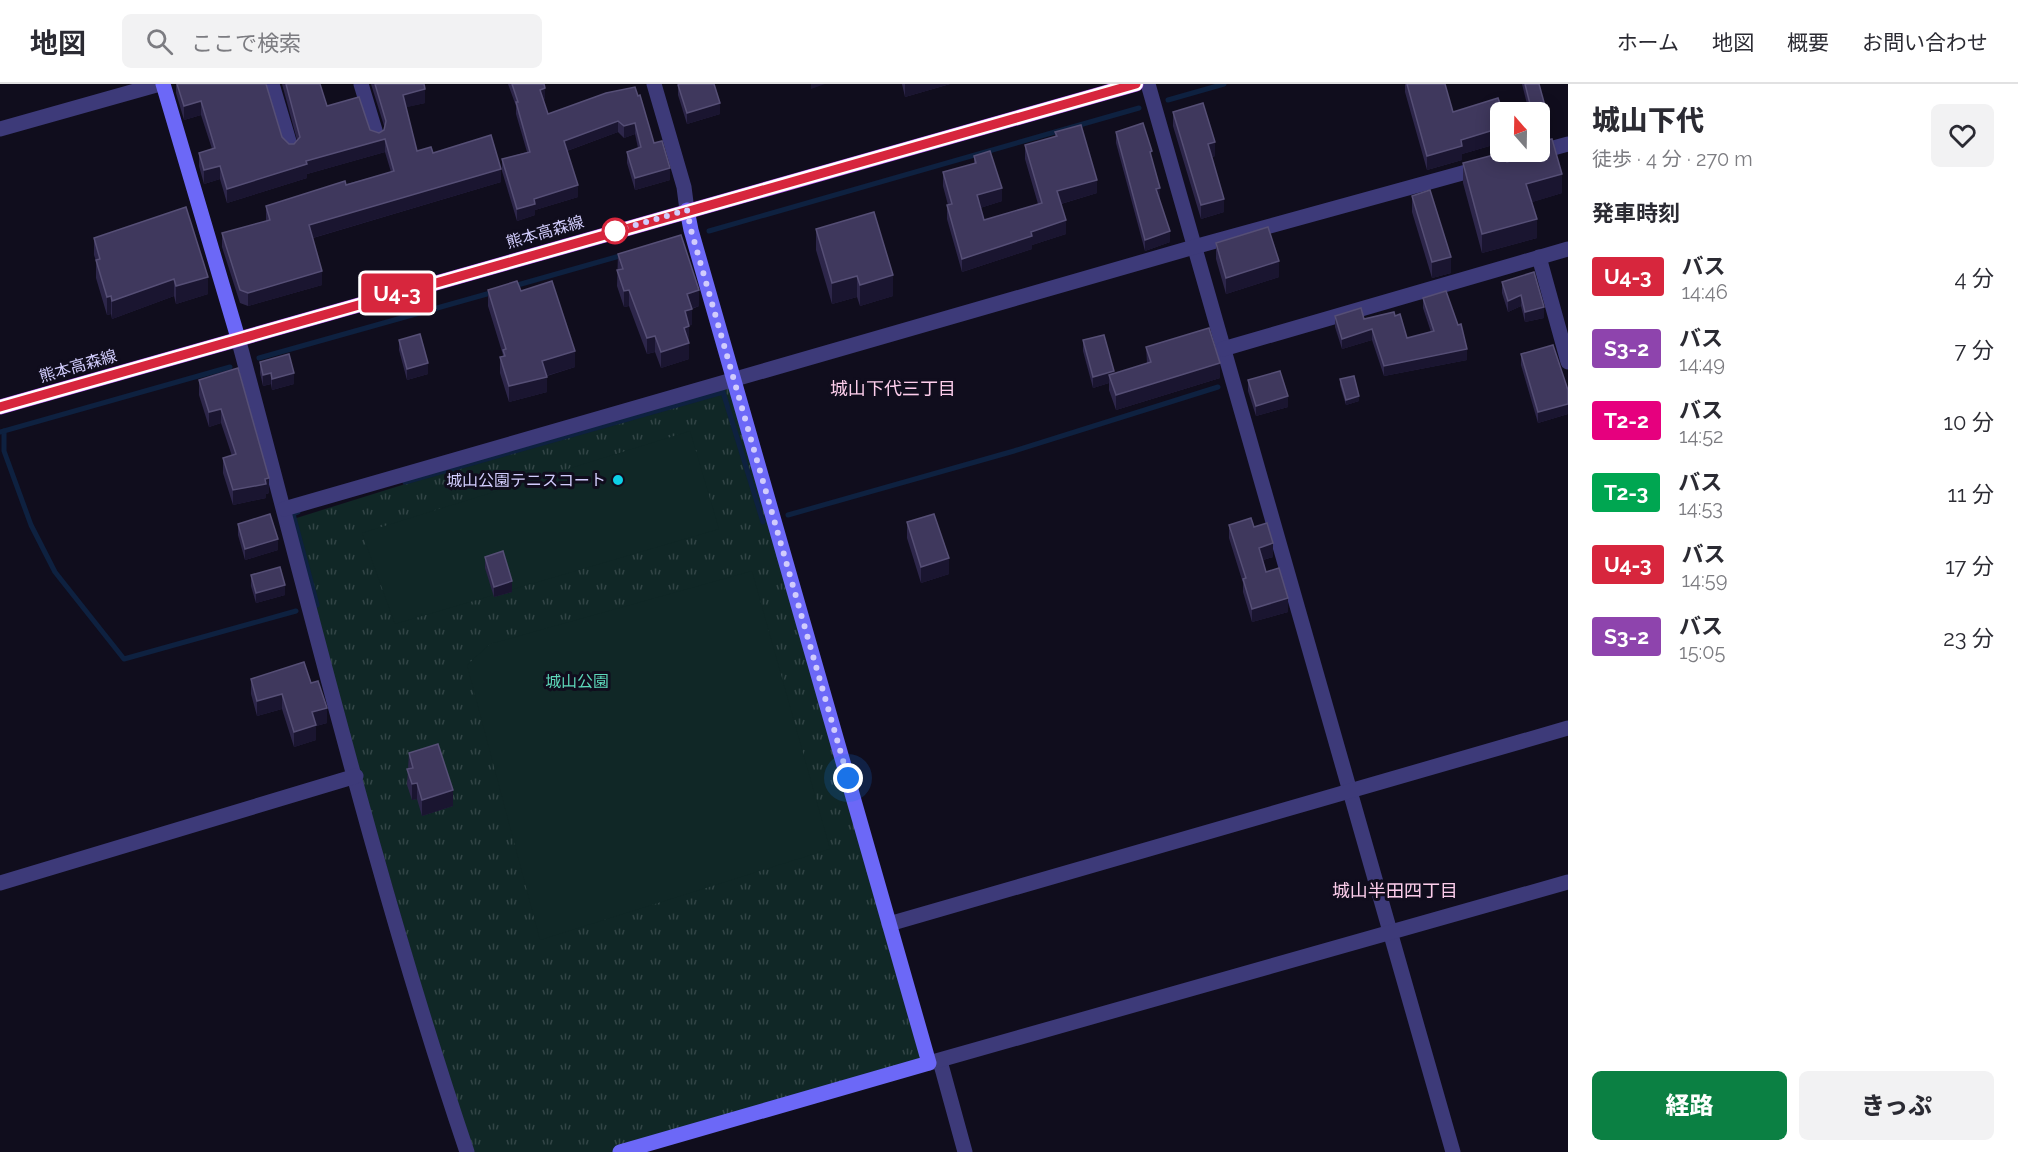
<!DOCTYPE html>
<html lang="ja">
<meta charset="utf-8">
<style>
:root{--surface:#fff;--page:#f2f2f3;--text:#2b2b33;--muted:#7c7c81;--line:#e1e1e2;--accent:#0b8043}
body{margin:0;font-family:Raleway,"Noto Sans JP",sans-serif;background:var(--page);color:var(--text);height:100vh;display:flex;flex-direction:column;font-size:22px;white-space:nowrap}
*{box-sizing:border-box;margin:0}
p{font-size:20px;color:var(--muted)}
.icon{flex:none;width:33px;height:33px;fill:none;stroke:currentColor;stroke-width:2;stroke-linecap:round;stroke-linejoin:round}
.map{position:relative;flex:1;overflow:hidden}
.side{display:flex;flex-direction:column;background:var(--surface);width:450px}
.side>*{flex:none}
.badge{padding:0 12px;border-radius:4px;font-size:21px;line-height:39px}
.needle{width:39px;rotate:340deg}
.fabs{position:absolute;left:1490px;top:18px;display:grid;gap:12px}
.fabs a{display:grid;place-items:center;width:60px;height:60px;border-radius:9px;background:var(--surface);box-shadow:0 3px 15px #0003;font-size:30px}
.you{position:absolute;width:30px;height:30px;margin:-15px;border:4px solid #fff;border-radius:50%;background:#1a73e8;box-shadow:0 0 0 9px #1a73e833}
.map>.badge{position:absolute;translate:-50% -50%;box-shadow:0 0 0 3px #fff}
h2{padding:0 24px;font-size:22px;line-height:54px}
.round{display:grid;place-items:center;flex:none;width:63px;height:63px;border-radius:9px;background:var(--page)}
.overview{display:flex;align-items:center;justify-content:space-between;height:102px;padding:0 24px}
h1{font-size:28px;font-weight:800;line-height:45px}
.cta{display:flex;gap:12px;margin-top:auto;padding:12px 24px}
.cta a{flex:1;height:69px;border-radius:9px;background:var(--accent);color:#fff;font-size:24px;font-weight:800;line-height:69px;text-align:center}
.cta a+a{background:var(--page);color:var(--text)}
ul{padding:0;list-style:none}
li{display:flex;align-items:center;gap:18px;height:72px;padding:0 24px}
li div{flex:1}
li b{display:block;font-size:22px}
li em{font-style:normal}
li .badge{min-width:66px;font-weight:700;text-align:center}
header{display:flex;align-items:center;gap:36px;box-sizing:border-box;height:84px;padding:0 30px;background:var(--surface);border-bottom:2px solid var(--line)}
header strong{font-size:28px}
nav{display:flex;gap:33px;margin-inline-start:auto;font-size:21px}
.search{width:420px;height:54px;background:var(--page);display:flex;align-items:center;gap:15px;box-sizing:border-box;padding:0 21px;border-radius:9px;color:var(--muted);font-size:22px}
main{display:flex;flex:1;min-height:0}
.map>svg:first-child{display:block}
</style>
<header>
<strong>地図</strong>
<div class="search"><svg class="icon" aria-label="search" viewBox="0 0 24 24"><circle cx="10" cy="10" r="6"/><path d="M15 15l6 6"/></svg>ここで検索</div>
<nav><a>ホーム</a><a>地図</a><a>概要</a><a>お問い合わせ</a></nav>
</header>
<main>
<div class="map">
<svg width="1568" height="1068" viewBox="0 0 1568 1068">
<defs>
<pattern id="park-tufts" width="24" height="20" patternUnits="userSpaceOnUse" patternTransform="scale(1.5)"><rect width="24" height="20" fill="#102726"/><path d="M3 7l-1-3M5 7V3M7 7l1-3M15 17l-1-3M17 17v-4M19 17l1-3" fill="none" stroke="#324546"/></pattern>
</defs>
<rect width="100%" height="100%" fill="#100d1d"/>
<path fill="url(#park-tufts)" d="M734 297 929 979 620 1068H469L287 437Z"/>
<g fill="#102726">
<path d="M690 347 719 445 395 540 362 449Z"/>
<path d="M752 487 830 765 540 856 467 581 490 560Z"/>
</g>
<g fill="none" stroke-linecap="round" stroke-linejoin="round">
<g stroke="#0e2140" stroke-width="5">
<path d="M1168 16 1224 0"/>
<path d="M709 147 1139 24"/>
<path d="M514 202 623 171"/>
<path d="M259 274 494 208"/>
<path d="M4 347V367L31 441 55 488 124 575 296 527"/>
<path d="M0 348 230 283"/>
<path d="M405 398 723 308 763 438"/>
<path d="M298 428 293 430 317 521"/>
<path d="M788 431 1014 367 1218 303"/>
</g>
<g stroke="#3d3a79" stroke-width="15">
<path d="M272 0 291 64"/>
<path d="M361 0 377 53"/>
<path d="M654 0 684 103 687 126"/>
<path d="M1148 0 1453 1068"/>
<path d="M0 45 160 0"/>
<path d="M1539 173 1568 278"/>
<path d="M238 254C311 526 377 802 467 1068"/>
<path d="M1223 265 1568 165"/>
<path d="M284 425 1194 163 1568 60"/>
<path d="M0 799 356 692"/>
<path d="M889 840 1568 644"/>
<path d="M940 977 965 1068"/>
<path d="M929 979 1568 798"/>
</g>
<g stroke="#6c68f7" stroke-width="15">
<path d="M163 0 238 254"/>
<path d="M620 1068 929 979 691 146 687 126"/>
</g>
<path stroke="#bc59f6" stroke-width="15" d="M0 323 1136 0"/>
</g>
<g fill="#2d264a">
<path d="M176 0H266L282 53 289 60H294L297 56 282 0H320L327 22 370 46 379 49 385 45 371 0H424L425 19 406 23 417 67 433 69 501 98 313 154 322 201 248 222 240 219 222 163V149L266 137V122L391 88 385 68 307 90V94L227 119 220 95 204 100 199 82V69L212 65 201 31 184 36 176 9Z"/>
<path d="M508 0H544L545 15 543 16 548 30 606 9 654 59 670 96 635 106 627 79V68L638 64 635 50 624 54 618 48 567 67 578 113 535 126V131L517 137 502 87V75L527 68 516 30V22Z"/>
<path d="M902 0H950L905 13Z"/>
<path d="M1405 0H1445L1453 28H1500V59L1462 70V76L1427 86 1405 8Z"/>
<path d="M1522 0H1539L1548 44 1539 28H1529Z"/>
<path d="M678 1 720 30 687 40 678 11Z"/>
<path d="M1173 28 1215 72 1212 73 1224 128 1201 135 1173 42Z"/>
<path d="M1055 48 1097 109 1061 120 1066 150 1032 161V165L962 188 947 135V121H948L943 102V88L974 80V72L1002 117 980 124 984 136 1038 120 1025 75V61L1055 53Z"/>
<path d="M1116 48 1160 115H1159L1170 158 1145 167 1116 59Z"/>
<path d="M1507 78 1562 109 1532 118 1537 154 1482 169 1463 99V79Z"/>
<path d="M1412 112 1451 189 1432 194 1412 128Z"/>
<path d="M816 145 893 212 860 222 857 213 832 220 816 166Z"/>
<path d="M94 154 208 210 176 220 174 212 112 235 111 230 107 231 96 194V177L94 171Z"/>
<path d="M1216 159 1279 193 1226 210 1216 175Z"/>
<path d="M618 170 699 222 692 225V241H689V275L661 284 655 268 647 270 629 222 624 223 617 202Z"/>
<path d="M1534 188 1544 234 1525 238 1521 222 1508 228 1502 209V198Z"/>
<path d="M488 206 521 207 575 283 547 292V308L509 318 500 289V273L503 272V271L488 222Z"/>
<path d="M1423 214 1467 276 1384 292 1372 256 1342 265 1335 243V232L1364 235 1395 232 1407 254 1431 248 1423 224Z"/>
<path d="M399 256 428 290 407 296 399 266Z"/>
<path d="M1083 256 1114 290 1147 279 1146 263 1220 294 1116 326 1109 306V299L1093 304 1083 267Z"/>
<path d="M1521 270 1568 306V330L1538 339 1521 281Z"/>
<path d="M260 278 294 300 272 306 271 300 263 302 260 289Z"/>
<path d="M238 284 269 409 266 410V414L233 421 223 389V374L232 372 221 339 209 343 199 311V296Z"/>
<path d="M1340 295 1359 317 1346 321 1340 301Z"/>
<path d="M1248 296 1288 323 1256 332 1248 307Z"/>
<path d="M907 438 949 490 921 499 907 454Z"/>
<path d="M238 440 278 466 245 476 238 451Z"/>
<path d="M1229 441 1254 443 1273 473 1263 476 1266 488 1288 528 1252 538 1243 508V499L1229 454Z"/>
<path d="M485 473 512 508 494 513 485 484Z"/>
<path d="M251 491 285 511 256 519 251 502Z"/>
<path d="M251 595 311 599 327 639 316 642V656L294 663 282 625 257 632 251 610Z"/>
<path d="M409 669 453 722 422 732 417 715 412 716 407 701Z"/>
</g>
<g fill="#1a1530">
<path d="M811 0H825L811 5Z"/>
<path d="M905 0H950L905 13Z"/>
<path d="M545 4V15L540 17V6Z"/>
<path d="M425 5V19L403 24V11Z"/>
<path d="M201 17V31L184 36V22Z"/>
<path d="M720 19V30L687 40V29Z"/>
<path d="M1500 32V59L1462 70V76L1427 86V72L1461 56 1496 34Z"/>
<path d="M1548 33V44L1539 46V35Z"/>
<path d="M618 37V48L564 68V57Z"/>
<path d="M635 39V50L624 54V42Z"/>
<path d="M385 55V68L307 90V94L227 119V105L306 77Z"/>
<path d="M1215 58V72L1208 74V60Z"/>
<path d="M220 82V95L204 100V86Z"/>
<path d="M670 84V96L635 106V94Z"/>
<path d="M501 85V98L309 155V141Z"/>
<path d="M1562 90V109L1526 120V100Z"/>
<path d="M1097 96V109L1057 121V107Z"/>
<path d="M578 101V113L535 126V131L517 137V125L534 115Z"/>
<path d="M1002 104V117L977 125V111Z"/>
<path d="M1160 104V115L1156 116V105Z"/>
<path d="M1224 115V128L1201 135V121Z"/>
<path d="M1537 135V154L1482 169V150Z"/>
<path d="M1066 136V150L1032 161V165L962 188V175L1031 148Z"/>
<path d="M1170 147V158L1145 167V156Z"/>
<path d="M1451 173V189L1432 194V178Z"/>
<path d="M1279 177V193L1226 210V194Z"/>
<path d="M322 187V201L248 222V209Z"/>
<path d="M893 191V212L860 222V201Z"/>
<path d="M857 192V213L832 220V199Z"/>
<path d="M208 193V210L176 220V202Z"/>
<path d="M174 195V212L112 235V217Z"/>
<path d="M629 206V222L624 223V207Z"/>
<path d="M699 206V222L687 226V210Z"/>
<path d="M1521 211V222L1508 228V217Z"/>
<path d="M111 212V230L107 231V213Z"/>
<path d="M1544 223V234L1525 238V228Z"/>
<path d="M692 225V241L685 243V227Z"/>
<path d="M689 242V258L684 260V244Z"/>
<path d="M1372 245V256L1342 265V255Z"/>
<path d="M655 252V268L647 270V254Z"/>
<path d="M689 259V275L661 284V268Z"/>
<path d="M1467 265V276L1384 292V282Z"/>
<path d="M575 267V283L542 293V277Z"/>
<path d="M428 279V290L407 296V285Z"/>
<path d="M1220 279V294L1116 326V311Z"/>
<path d="M1114 287V298L1109 291V299L1093 304V293Z"/>
<path d="M271 289V300L263 302V291Z"/>
<path d="M294 289V300L272 306V295Z"/>
<path d="M547 293V308L509 318V302Z"/>
<path d="M1288 312V323L1256 332V322Z"/>
<path d="M1359 312V317L1346 321V316Z"/>
<path d="M1568 320V330L1538 339V328Z"/>
<path d="M221 325V339L209 343V328Z"/>
<path d="M269 394V409L266 410V414L233 421V406Z"/>
<path d="M278 455V466L245 476V465Z"/>
<path d="M1273 459V473L1259 477V464Z"/>
<path d="M949 474V490L921 499V483Z"/>
<path d="M512 497V508L494 513V503Z"/>
<path d="M285 501V511L256 519V509Z"/>
<path d="M1288 514V528L1252 538V525Z"/>
<path d="M282 610V625L257 632V617Z"/>
<path d="M327 624V639L316 642V656L294 663V648L312 628Z"/>
<path d="M417 699V715L412 716V700Z"/>
<path d="M453 706V722L422 732V716Z"/>
</g>
<g fill="#3f385d" stroke="#564f76" stroke-width="1.5">
<path d="M177 0H266L282 53 289 60H294L300 53 286 0H320L327 22 359 13 370 46 379 49 384 46 386 37 375 0H424L425 5 403 11 417 67 431 63 433 69 491 51 501 85 309 141 322 187 248 209 240 206 222 149 270 136 266 122 345 97 346 101 394 87 385 55 306 77 307 80 227 105 220 82 204 86 199 69 215 64 201 17 184 22Z"/>
<path d="M512 0H544L545 4 540 6 548 30 606 9 635 3 638 12 640 11 654 59 662 57 670 84 635 94 627 68 641 63 635 39 624 42 618 37 564 57 578 101 534 115 535 120 517 125 502 75 530 68 516 18H518Z"/>
<path d="M680 0H714L720 19 687 29 678 1Z"/>
<path d="M1407 0H1445L1453 28 1498 14 1503 28H1500V32L1496 34 1500 44 1461 56 1462 62 1427 72Z"/>
<path d="M1525 0H1539L1548 33 1539 35V28H1532Z"/>
<path d="M1203 19 1215 58 1208 60 1224 115 1201 121 1173 28Z"/>
<path d="M1143 39 1152 67 1150 68 1160 104 1156 105 1170 147 1145 156 1116 48Z"/>
<path d="M1081 41 1097 96 1057 107 1066 136 1031 148 1032 152 962 175 947 121 952 120 943 88 976 79 974 72 990 67 1002 104 977 111 984 136 1042 119 1025 61 1057 52 1055 48Z"/>
<path d="M1552 55 1562 90 1526 100 1537 135 1482 150 1463 79 1505 68 1507 78 1539 68V58Z"/>
<path d="M1430 106 1451 173 1432 178 1412 112Z"/>
<path d="M186 123 208 193 176 202 174 195 112 217 111 212 107 213 96 176 100 175 94 154Z"/>
<path d="M874 128 893 191 860 201 857 192 832 199 816 145Z"/>
<path d="M1268 143 1279 177 1226 194 1216 159Z"/>
<path d="M681 151 699 206 687 210 692 225 685 227 689 242 684 244 689 259 661 268 655 252 647 254 629 206 624 207 617 186 623 185 618 170Z"/>
<path d="M1534 188 1544 223 1525 228 1521 211 1508 217 1502 198Z"/>
<path d="M517 197 521 207 552 197 575 267 542 277 547 293 509 302 500 273 505 272 503 266 506 265 488 206Z"/>
<path d="M1446 207 1458 241 1461 240 1467 265 1384 282 1372 245 1342 255 1335 232 1361 224 1364 235 1394 228 1395 232 1400 230 1407 254 1434 247 1423 214Z"/>
<path d="M1209 244 1220 279 1116 311 1109 291 1151 278 1146 263Z"/>
<path d="M420 250 428 279 407 285 399 256Z"/>
<path d="M1104 251 1114 287 1093 293 1083 256Z"/>
<path d="M1553 261 1568 306V320L1538 328 1521 270Z"/>
<path d="M289 270 294 289 272 295 271 289 263 291 260 278Z"/>
<path d="M238 284 269 394 265 395 266 400 233 406 223 374 236 370 221 325 209 328 199 296Z"/>
<path d="M1280 287 1288 312 1256 322 1248 296Z"/>
<path d="M1354 292 1359 312 1346 316 1340 295Z"/>
<path d="M270 430 278 455 245 465 238 440Z"/>
<path d="M934 430 949 474 921 483 907 438Z"/>
<path d="M1251 434 1254 443 1267 439 1273 459 1259 464 1266 488 1279 484 1288 514 1252 525 1243 495 1246 494 1229 441Z"/>
<path d="M503 467 512 497 494 503 485 473Z"/>
<path d="M280 483 285 501 256 509 251 491Z"/>
<path d="M304 578 311 599 318 597 327 624 312 628 316 641 294 648 282 610 257 617 251 595Z"/>
<path d="M438 660 453 706 422 716 417 699 412 700 407 685 413 684 409 669Z"/>
</g>
<g fill="none" stroke-linecap="round" stroke-linejoin="round">
<defs>
<path id="line" d="M0 323 1136 0"/>
</defs>
<use href="#line" stroke="#fff" stroke-width="14"/>
<use href="#line" stroke="#d7263d" stroke-width="9"/>
<path stroke="#d1ccfc" stroke-width="6" stroke-dasharray="0 10.8" d="M615 147 687 126 691 146 848 694"/>
</g>
<circle fill="#fff" stroke="#d7263d" stroke-width="3" cx="615" cy="147" r="12"/>
<circle fill="#0dd0e7" stroke="#100d1d" stroke-width="2" cx="618" cy="396" r="6"/>
<g text-anchor="middle" dominant-baseline="central" stroke-width="6" stroke-linejoin="round" paint-order="stroke">
<g font-size="16" fill="#d1ccfc" stroke="#100d1d">
<text transform="translate(545 148) rotate(-16)">熊本高森線</text>
<text transform="translate(78 282) rotate(-16)">熊本高森線</text>
</g>
<g font-size="16" fill="#d1ccfc" stroke="#100d1d" text-anchor="end">
<text x="606" y="396">城山公園テニスコート</text>
</g>
<g font-size="16" fill="#5dd7b9" stroke="#100d1d">
<text x="577" y="597">城山公園</text>
</g>
<g font-size="18" fill="#fccdeb" stroke="#100d1d">
<text x="893" y="304">城山下代三丁目</text>
<text x="1395" y="806">城山半田四丁目</text>
</g>
</g>
</svg>
<div class="fabs">
<a><svg class="needle" viewBox="-14 -14 28 28"><path d="M0-13l5 13h-10z" fill="#e53935"/><path d="M0 13l5-13h-10z" fill="#7c7c81"/></svg></a>
</div>
<div class="you" style="left:848px;top:694px"></div>
<b class="badge" style="left:397px;top:209px;background:#d7263d;color:#fff">U4-3</b>
</div>
<section class="side">
<div class="overview"><div><h1>城山下代</h1><p>徒歩 · 4 分 · 270 m</p></div><a class="round"><svg class="icon" aria-label="heart" viewBox="0 0 24 24"><path d="M12 20l-8-8c-3-5 5-10 8-4 3-6 11-1 8 4z"/></svg></a></div>
<h2>発車時刻</h2>
<ul>
<li><span class="badge" style="background:#d7263d;color:#fff">U4-3</span><div><b>バス</b><p>14:46</p></div><em>4 分</em></li>
<li><span class="badge" style="background:#8e44ad;color:#fff">S3-2</span><div><b>バス</b><p>14:49</p></div><em>7 分</em></li>
<li><span class="badge" style="background:#e6007e;color:#fff">T2-2</span><div><b>バス</b><p>14:52</p></div><em>10 分</em></li>
<li><span class="badge" style="background:#00a651;color:#fff">T2-3</span><div><b>バス</b><p>14:53</p></div><em>11 分</em></li>
<li><span class="badge" style="background:#d7263d;color:#fff">U4-3</span><div><b>バス</b><p>14:59</p></div><em>17 分</em></li>
<li><span class="badge" style="background:#8e44ad;color:#fff">S3-2</span><div><b>バス</b><p>15:05</p></div><em>23 分</em></li>
</ul>
<div class="cta"><a>経路</a><a>きっぷ</a></div>
</section>
</main>
